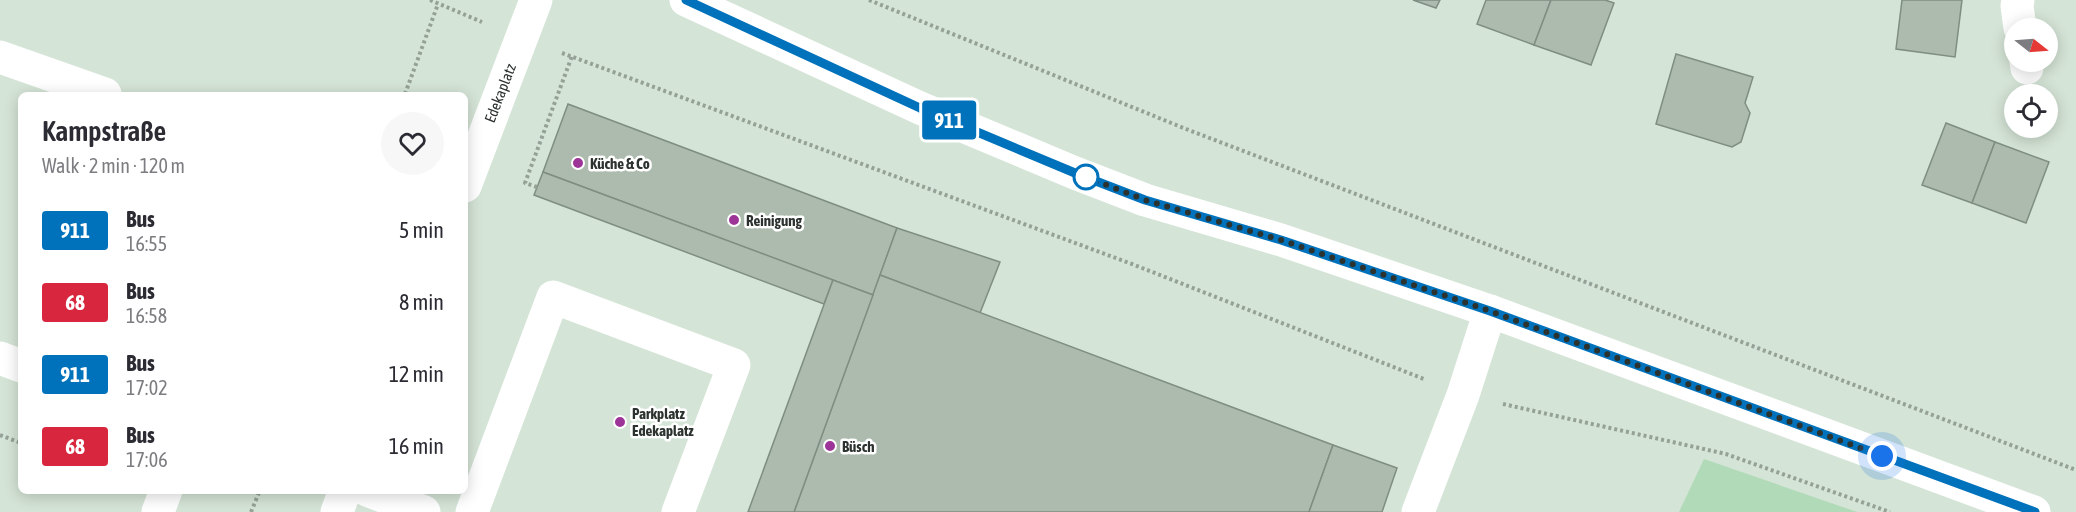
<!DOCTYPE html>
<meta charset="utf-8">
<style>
:root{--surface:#fff;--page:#f7f7f7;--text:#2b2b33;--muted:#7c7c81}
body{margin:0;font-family:"Asap Condensed",sans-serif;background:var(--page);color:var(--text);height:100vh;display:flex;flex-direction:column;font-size:22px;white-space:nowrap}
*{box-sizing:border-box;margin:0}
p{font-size:20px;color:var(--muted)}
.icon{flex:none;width:33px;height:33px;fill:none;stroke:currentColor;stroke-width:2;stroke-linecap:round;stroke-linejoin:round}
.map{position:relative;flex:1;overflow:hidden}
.drawer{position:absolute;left:18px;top:92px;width:450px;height:402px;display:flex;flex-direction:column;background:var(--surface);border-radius:9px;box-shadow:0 3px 15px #0003}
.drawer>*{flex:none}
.badge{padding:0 12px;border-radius:4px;font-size:21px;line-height:39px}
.needle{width:39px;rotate:107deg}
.tools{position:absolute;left:2004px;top:18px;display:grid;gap:12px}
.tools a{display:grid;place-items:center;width:54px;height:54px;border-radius:50%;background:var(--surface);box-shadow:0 3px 15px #0003;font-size:30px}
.you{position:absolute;width:30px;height:30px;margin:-15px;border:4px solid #fff;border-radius:50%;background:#1a73e8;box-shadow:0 0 0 9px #1a73e833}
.map>.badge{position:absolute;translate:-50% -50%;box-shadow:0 0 0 3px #fff}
.round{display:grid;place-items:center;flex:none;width:63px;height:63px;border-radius:32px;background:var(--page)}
.overview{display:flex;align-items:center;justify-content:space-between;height:102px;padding:0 24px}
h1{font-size:28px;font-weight:600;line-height:45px}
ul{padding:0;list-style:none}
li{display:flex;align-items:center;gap:18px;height:72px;padding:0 24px}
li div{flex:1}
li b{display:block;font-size:22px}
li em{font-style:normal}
li .badge{min-width:66px;font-weight:700;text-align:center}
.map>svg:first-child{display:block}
</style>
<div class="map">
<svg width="2076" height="512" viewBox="0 0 2076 512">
<rect width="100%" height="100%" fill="#d4e4d6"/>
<path fill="#b1dab8" d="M1704 459 1857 512H1679Z"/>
<g fill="#acbbae" stroke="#7f8e82" stroke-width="1.5">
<path d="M1413 0H1440L1436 8Z"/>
<path d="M1486 0H1551L1534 45 1477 24Z"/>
<path d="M1551 0H1605L1614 3 1591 65 1534 45Z"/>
<path d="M1902 0H1962L1955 57 1896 49Z"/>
<path d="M1676 54 1753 77 1745 103 1750 113 1741 142 1732 147 1656 124Z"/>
<path d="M568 104 897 228 873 295 543 172Z"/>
<path d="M1946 123 1995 142 1972 203 1922 185Z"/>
<path d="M1995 142 2049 162 2026 223 1972 203Z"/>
<path d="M543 172 833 280 824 304 534 195Z"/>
<path d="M897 228 1000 262 980 313 880 275Z"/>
<path d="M880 275 1333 445 1309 512H794Z"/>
<path d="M833 280 873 295 794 512H748Z"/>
<path d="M1333 445 1397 468 1382 512H1309Z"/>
</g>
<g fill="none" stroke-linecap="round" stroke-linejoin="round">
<g stroke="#95a196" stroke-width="4" stroke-dasharray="3 3" stroke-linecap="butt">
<path d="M430 0 482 22"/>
<path d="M869 0 1186 129 2076 470"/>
<path d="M562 53 1132 264 1424 379"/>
<path d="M405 94 438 4"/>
<path d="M537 187 525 183 572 56"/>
<path d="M1503 404 1726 454 1890 512"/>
<path d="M0 435 21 443"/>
<path d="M251 512 260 490"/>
</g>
<g stroke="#fff" stroke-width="33">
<path d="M2018 0 2017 6 2020 28"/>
<path d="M0 57 105 94"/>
<path d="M2026 62 2027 68"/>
<path d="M465 186 536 0"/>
<path d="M0 358 21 366"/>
<path d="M367 490 424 512"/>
<path d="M158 512 166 490"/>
<path d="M337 512 345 490"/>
<path d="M472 512 553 297 734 365 678 512"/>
<path d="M1418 512 1463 395 1490 311"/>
</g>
<path stroke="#fff" stroke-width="33" d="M686 0 920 108 1075 173 1145 200 1281 240 1490 311 2034 512"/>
</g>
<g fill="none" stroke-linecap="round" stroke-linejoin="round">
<defs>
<path id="line" d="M686 0 920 108 1075 173 1145 200 1281 240 1490 311 2035 512"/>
</defs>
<use href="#line" stroke="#fff" stroke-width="14"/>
<use href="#line" stroke="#0072bc" stroke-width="9"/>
<path stroke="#2c322d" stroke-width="6" stroke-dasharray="0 10.8" d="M1086 177 1145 200 1281 240 1490 311 1882 456"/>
</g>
<g fill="#9d3598" stroke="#fff" stroke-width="2">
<circle cx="578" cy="163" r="6"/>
<circle cx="734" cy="220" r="6"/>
<circle cx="620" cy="422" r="6"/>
<circle cx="830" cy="446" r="6"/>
</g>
<circle fill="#fff" stroke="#0072bc" stroke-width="3" cx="1086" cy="177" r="12"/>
<g text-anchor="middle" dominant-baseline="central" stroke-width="5" stroke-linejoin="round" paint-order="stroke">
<g font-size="15" fill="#2c322d" stroke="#fff">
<text transform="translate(500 93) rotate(-69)">Edekaplatz</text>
</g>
<g font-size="15" font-weight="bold" fill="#2c322d" stroke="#fff" text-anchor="start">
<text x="590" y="163">Küche &amp; Co</text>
<text x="746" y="220">Reinigung</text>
<text x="632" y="413">Parkplatz<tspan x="632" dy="17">Edekaplatz</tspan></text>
<text x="842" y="446">Büsch</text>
</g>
</g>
</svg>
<div class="tools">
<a><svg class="needle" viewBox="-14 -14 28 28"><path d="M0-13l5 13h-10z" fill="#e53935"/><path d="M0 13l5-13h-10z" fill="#7c7c81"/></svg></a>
<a><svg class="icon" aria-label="locate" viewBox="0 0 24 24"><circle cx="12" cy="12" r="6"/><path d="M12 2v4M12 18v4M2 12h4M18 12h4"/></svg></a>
</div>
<div class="you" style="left:1882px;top:456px"></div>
<b class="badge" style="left:949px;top:120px;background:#0072bc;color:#fff">911</b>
<section class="drawer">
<div class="overview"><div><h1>Kampstraße</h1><p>Walk · 2 min · 120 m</p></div><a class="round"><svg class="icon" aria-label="heart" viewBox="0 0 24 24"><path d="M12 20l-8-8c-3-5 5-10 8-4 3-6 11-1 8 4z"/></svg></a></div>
<ul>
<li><span class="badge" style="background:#0072bc;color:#fff">911</span><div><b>Bus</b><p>16:55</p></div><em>5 min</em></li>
<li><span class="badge" style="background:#d7263d;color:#fff">68</span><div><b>Bus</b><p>16:58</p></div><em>8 min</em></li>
<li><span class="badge" style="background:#0072bc;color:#fff">911</span><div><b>Bus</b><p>17:02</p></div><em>12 min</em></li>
<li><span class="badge" style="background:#d7263d;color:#fff">68</span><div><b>Bus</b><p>17:06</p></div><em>16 min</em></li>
</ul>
</section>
</div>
